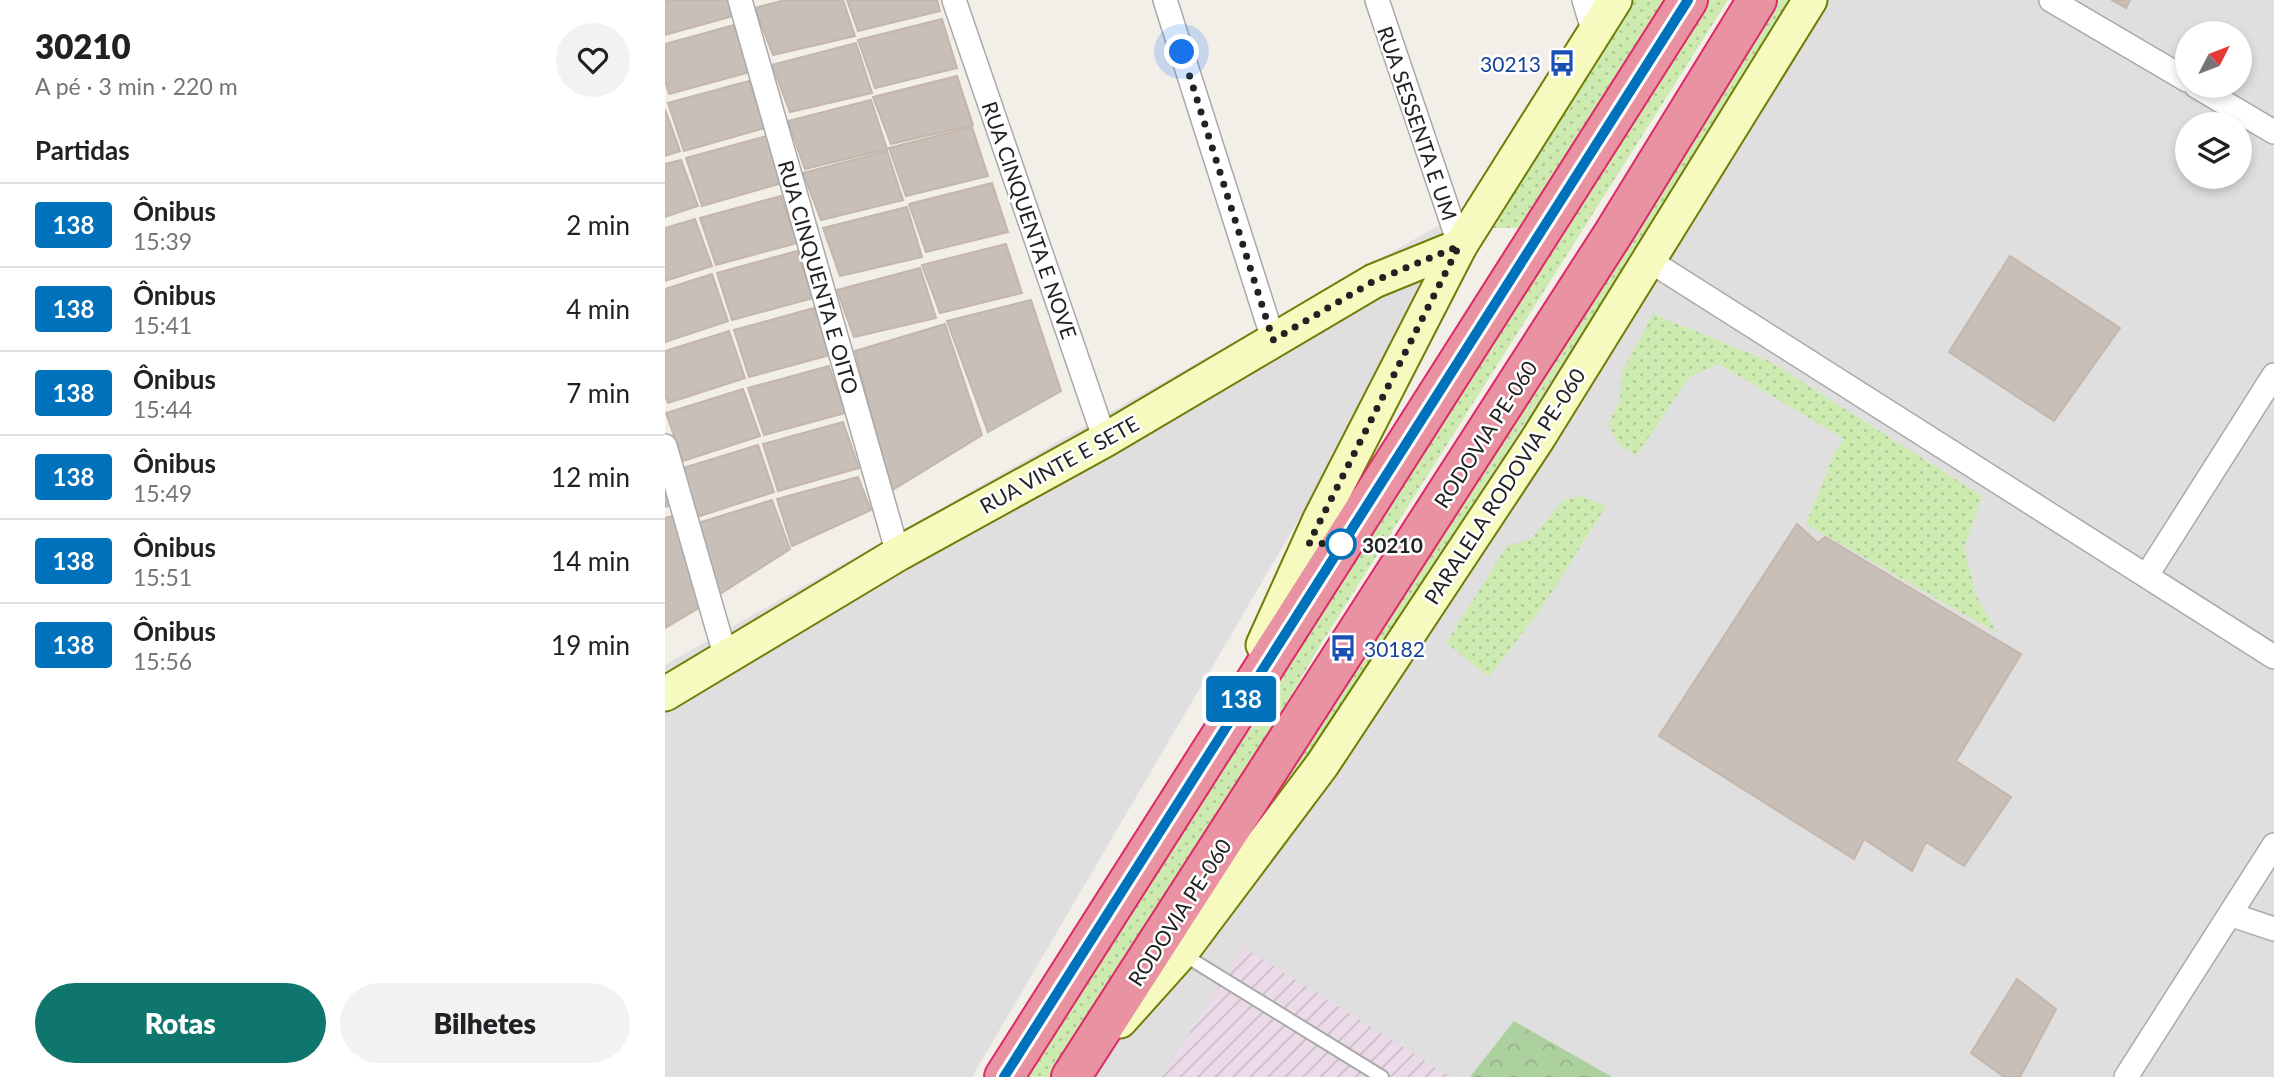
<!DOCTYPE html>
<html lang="pt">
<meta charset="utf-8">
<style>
:root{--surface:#fff;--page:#f2f2f2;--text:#202124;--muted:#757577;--line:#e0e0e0;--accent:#0f766e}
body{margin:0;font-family:Lato,sans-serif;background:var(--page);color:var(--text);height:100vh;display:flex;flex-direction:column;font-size:26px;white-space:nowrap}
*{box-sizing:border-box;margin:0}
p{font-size:23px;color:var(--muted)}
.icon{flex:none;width:38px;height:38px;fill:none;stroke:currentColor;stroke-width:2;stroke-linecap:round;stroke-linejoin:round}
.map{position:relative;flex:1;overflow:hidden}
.drawer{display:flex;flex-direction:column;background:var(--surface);width:665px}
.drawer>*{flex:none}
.badge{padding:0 14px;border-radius:5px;font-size:24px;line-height:46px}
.needle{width:46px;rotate:48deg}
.fabs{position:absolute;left:1510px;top:21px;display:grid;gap:14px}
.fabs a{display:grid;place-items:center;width:77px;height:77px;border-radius:50%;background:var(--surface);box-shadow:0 4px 10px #0003;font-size:35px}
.you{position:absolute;width:35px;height:35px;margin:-18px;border:5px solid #fff;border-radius:50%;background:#1a73e8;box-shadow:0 0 0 10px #1a73e833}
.map>.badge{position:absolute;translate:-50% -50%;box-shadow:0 0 0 4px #fff}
h2{padding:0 35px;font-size:26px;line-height:63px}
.round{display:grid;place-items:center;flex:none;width:74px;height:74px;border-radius:37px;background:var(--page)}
.summary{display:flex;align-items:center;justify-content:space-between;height:119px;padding:0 35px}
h1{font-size:33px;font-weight:800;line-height:52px}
.primary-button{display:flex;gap:14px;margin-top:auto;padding:14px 35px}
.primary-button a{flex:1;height:80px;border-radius:42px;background:var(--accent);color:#fff;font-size:28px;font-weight:800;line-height:80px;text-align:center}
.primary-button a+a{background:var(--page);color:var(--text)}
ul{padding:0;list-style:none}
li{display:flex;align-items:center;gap:21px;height:84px;padding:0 35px;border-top:2px solid var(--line)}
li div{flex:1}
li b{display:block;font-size:26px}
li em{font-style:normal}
li .badge{min-width:77px;font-weight:700;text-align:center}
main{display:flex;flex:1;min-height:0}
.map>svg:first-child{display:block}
</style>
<main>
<section class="drawer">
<div class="summary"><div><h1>30210</h1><p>A pé · 3 min · 220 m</p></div><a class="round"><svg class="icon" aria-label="heart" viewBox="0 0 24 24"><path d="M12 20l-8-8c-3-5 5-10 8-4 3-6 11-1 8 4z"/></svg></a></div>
<h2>Partidas</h2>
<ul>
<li><span class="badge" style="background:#0072bc;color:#fff">138</span><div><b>Ônibus</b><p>15:39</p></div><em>2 min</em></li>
<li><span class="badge" style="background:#0072bc;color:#fff">138</span><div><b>Ônibus</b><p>15:41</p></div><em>4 min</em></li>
<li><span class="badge" style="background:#0072bc;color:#fff">138</span><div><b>Ônibus</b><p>15:44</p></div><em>7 min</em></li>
<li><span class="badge" style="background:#0072bc;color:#fff">138</span><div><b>Ônibus</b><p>15:49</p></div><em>12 min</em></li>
<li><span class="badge" style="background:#0072bc;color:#fff">138</span><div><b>Ônibus</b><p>15:51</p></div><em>14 min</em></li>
<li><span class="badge" style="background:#0072bc;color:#fff">138</span><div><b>Ônibus</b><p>15:56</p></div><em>19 min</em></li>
</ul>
<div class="primary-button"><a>Rotas</a><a>Bilhetes</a></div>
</section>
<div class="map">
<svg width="1609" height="1077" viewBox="0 0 1609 1077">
<defs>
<pattern id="industrial-furrows" width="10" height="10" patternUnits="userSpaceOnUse" patternTransform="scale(1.75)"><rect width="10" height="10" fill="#ebdbe8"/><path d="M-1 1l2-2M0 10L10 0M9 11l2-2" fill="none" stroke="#c9bcc7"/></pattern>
<pattern id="grass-dots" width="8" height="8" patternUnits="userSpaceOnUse" patternTransform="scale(1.75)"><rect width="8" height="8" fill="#cdebb0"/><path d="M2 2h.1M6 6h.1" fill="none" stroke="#b0c997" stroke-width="1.8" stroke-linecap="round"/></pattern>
<pattern id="forest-crowns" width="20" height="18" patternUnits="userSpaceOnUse" patternTransform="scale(1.75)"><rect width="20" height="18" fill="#add19e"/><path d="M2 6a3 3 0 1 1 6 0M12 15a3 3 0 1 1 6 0" fill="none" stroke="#95b388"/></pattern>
</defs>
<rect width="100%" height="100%" fill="#f2efe9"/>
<g fill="#e0dfdf" fill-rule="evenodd">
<path d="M1074 0H1609V1077H394ZM1522 33H1575V86H1522ZM1522 124H1575V177H1522Z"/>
<path d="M822 198 307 1077H0V665Z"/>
</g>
<path fill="url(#industrial-furrows)" d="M578 947 786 1077H497Z"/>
<g fill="url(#grass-dots)">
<path d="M968 0H1000L857 228H820L904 91Z"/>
<path d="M1035 0H1063L654 647 566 800 477 943 384 1077H359L432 967Z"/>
<path d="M1099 0H1128L603 826 582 821Z"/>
<path d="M988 314 1106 362 1317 496 1299 548 1311 595 1332 633 1141 524 1170 452 1179 439 1054 364 1024 377 972 455 955 446 943 425 955 399 957 372Z"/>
<path d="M916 496 941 506 880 603 824 677 781 643 842 546 866 539 898 501Z"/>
</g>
<path fill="url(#forest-crowns)" d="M849 1021 947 1077H805Z"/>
<g fill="#c7bfb8" stroke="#c4b6ab" stroke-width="2">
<path d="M0 0H63L68 16 0 35Z"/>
<path d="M120 0H178L190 36 108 55 90 8Z"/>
<path d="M182 0H272L275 11 193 31Z"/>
<path d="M1447 0H1465L1461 8Z"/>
<path d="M277 19 292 68 210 88 193 40Z"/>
<path d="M69 25 85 72 4 94 0 81V44Z"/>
<path d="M191 43 207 93 125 112 107 65Z"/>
<path d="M292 76 308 125 226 144 208 97Z"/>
<path d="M84 81 100 128 19 151 3 103Z"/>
<path d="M206 100 222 149 140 169 123 121Z"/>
<path d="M0 109 15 151 0 156Z"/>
<path d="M307 127 323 176 241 196 224 148Z"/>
<path d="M102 136 117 183 37 206 21 158Z"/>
<path d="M222 151 238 200 156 220 138 173Z"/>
<path d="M16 160 33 206 0 217V164Z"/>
<path d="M327 183 343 232 261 252 244 204Z"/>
<path d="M116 196 132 243 51 265 35 218Z"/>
<path d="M242 207 257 257 175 276 158 228Z"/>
<path d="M30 219 47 266 0 281V228Z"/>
<path d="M341 244 357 293 275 313 257 265Z"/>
<path d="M132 251 148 298 67 320 52 273Z"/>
<path d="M1345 256 1455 328 1389 421 1284 352Z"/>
<path d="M255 268 271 318 189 337 172 290Z"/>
<path d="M47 274 63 321 0 342V289Z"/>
<path d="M366 300 396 391 323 432 282 321Z"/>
<path d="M149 308 165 355 84 377 69 330Z"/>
<path d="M280 324 317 435 226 491 190 351Z"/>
<path d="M64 331 80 378 3 403 0 395V351Z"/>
<path d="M164 366 180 413 99 435 83 388Z"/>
<path d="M78 389 95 436 18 461 1 413Z"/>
<path d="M178 422 194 468 113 491 98 444Z"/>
<path d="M93 445 109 492 32 517 15 469Z"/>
<path d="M0 474 10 504 0 507Z"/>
<path d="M193 477 206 510 127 546 112 499Z"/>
<path d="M107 500 125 549 49 598 30 524Z"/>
<path d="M12 515 37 606 0 628V518Z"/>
<path d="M1132 524 1153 543 1160 537 1356 654 1291 761 1346 797 1299 866 1261 842 1247 871 1199 839 1189 859 994 736Z"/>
<path d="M1352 979 1391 1009 1355 1077H1339L1306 1053Z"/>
</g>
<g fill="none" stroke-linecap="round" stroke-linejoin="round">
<defs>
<path id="lane" d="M516 953 717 1077"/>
<g id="street">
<path d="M75 0 233 554"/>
<path d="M289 0 440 440"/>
<path d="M500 0 608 339"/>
<path d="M712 0 795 246"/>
<path d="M919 0 929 33"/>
<path d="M1386 0 1522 80"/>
<path d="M1531 86 1609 132"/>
<path d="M982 259 1609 657"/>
<path d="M0 446 61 658"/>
<path d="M1482 575 1609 375"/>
<path d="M1567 915 1609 929"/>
<path d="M1461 1077 1609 845"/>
</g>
<g id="secondary">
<path d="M598 645 655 519 795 246 950 0"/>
<path d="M0 694 233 554 440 440 709 281 795 246"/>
<path d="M455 1021 516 953 657 765 872 440 1145 0"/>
</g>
<g id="highway">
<path d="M339 1077 1023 0"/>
<path d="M406 1077 948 234 1092 0"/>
</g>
</defs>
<use href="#lane" stroke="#a9a9a9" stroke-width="16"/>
<use href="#street" stroke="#a9a9a9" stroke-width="26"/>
<use href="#secondary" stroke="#707d05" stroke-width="37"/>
<use href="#highway" stroke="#dc2a67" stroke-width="42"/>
<use href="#lane" stroke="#fff" stroke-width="12"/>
<use href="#street" stroke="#fff" stroke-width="23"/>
<use href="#secondary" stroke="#f7fabf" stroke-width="33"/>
<use href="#highway" stroke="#e892a2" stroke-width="38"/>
</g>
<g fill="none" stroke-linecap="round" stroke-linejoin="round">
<defs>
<path id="line" d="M339 1077 1023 0"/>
</defs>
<use href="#line" stroke="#fff" stroke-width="16"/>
<use href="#line" stroke="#0072bc" stroke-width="10"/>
<path stroke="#222" stroke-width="7" stroke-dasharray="0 12.6" d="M517 52 608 340 709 281 794 246 644 543 676 544"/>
</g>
<defs>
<symbol id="bus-bare" viewBox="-9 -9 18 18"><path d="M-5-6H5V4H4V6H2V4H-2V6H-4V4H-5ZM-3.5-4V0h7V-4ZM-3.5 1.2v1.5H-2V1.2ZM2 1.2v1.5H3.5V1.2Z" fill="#1a4fb4" stroke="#fff" stroke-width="2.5" paint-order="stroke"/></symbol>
</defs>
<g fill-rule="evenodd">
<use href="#bus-bare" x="878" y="44" width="38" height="38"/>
<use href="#bus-bare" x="659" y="629" width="38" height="38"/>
</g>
<circle fill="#fff" stroke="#0072bc" stroke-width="3.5" cx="676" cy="544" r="14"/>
<g text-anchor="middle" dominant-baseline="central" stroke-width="5" stroke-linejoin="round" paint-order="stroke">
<g font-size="21" fill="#164399" stroke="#fff" text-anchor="end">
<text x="876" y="63">30213</text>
<text x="699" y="648" text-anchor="start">30182</text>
</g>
<g font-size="21" fill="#222" stroke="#fff">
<text transform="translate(753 123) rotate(71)">RUA SESSENTA E UM</text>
<text transform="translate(365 220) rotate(71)">RUA CINQUENTA E NOVE</text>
<text transform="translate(154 277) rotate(74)">RUA CINQUENTA E OITO</text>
<text transform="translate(820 434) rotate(-57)">RODOVIA PE-060</text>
<text transform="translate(394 464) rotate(-29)">RUA VINTE E SETE</text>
<text transform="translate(839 486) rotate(-57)">PARALELA RODOVIA PE-060</text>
<text transform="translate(514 912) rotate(-57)">RODOVIA PE-060</text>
</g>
<g font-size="21" font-weight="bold" fill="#222" stroke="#fff" text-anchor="start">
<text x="697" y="544">30210</text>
</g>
</g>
</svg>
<div class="fabs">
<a><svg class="needle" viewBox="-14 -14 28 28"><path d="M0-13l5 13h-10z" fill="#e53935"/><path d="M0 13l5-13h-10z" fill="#757577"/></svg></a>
<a><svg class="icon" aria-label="layers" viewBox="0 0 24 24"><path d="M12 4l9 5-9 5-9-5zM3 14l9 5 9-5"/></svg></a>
</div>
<div class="you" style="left:517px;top:52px"></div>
<b class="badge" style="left:576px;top:699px;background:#0072bc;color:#fff">138</b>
</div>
</main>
